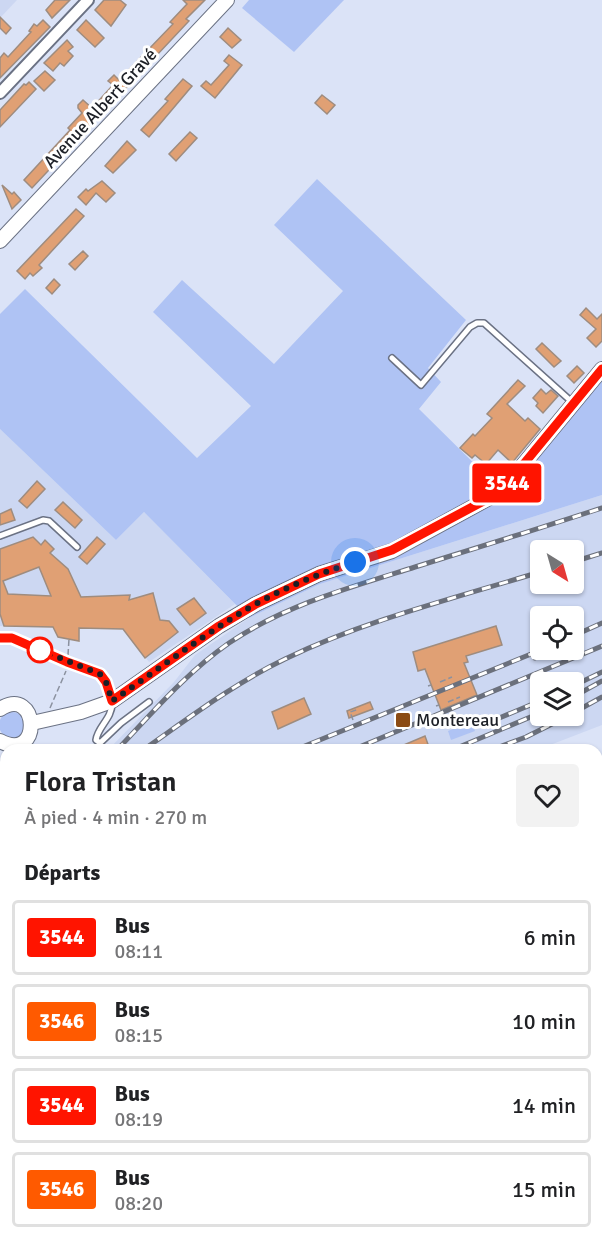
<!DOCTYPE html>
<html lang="fr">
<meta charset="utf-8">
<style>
:root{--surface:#fff;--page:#f2f2f2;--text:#202124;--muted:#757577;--line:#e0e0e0}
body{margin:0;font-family:Signika,sans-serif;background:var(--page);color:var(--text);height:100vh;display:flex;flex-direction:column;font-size:22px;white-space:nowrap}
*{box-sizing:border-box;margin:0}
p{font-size:20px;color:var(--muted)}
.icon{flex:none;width:33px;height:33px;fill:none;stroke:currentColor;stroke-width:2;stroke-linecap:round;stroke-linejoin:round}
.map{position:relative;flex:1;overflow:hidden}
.side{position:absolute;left:0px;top:744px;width:603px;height:506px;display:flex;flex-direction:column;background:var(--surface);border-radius:18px 18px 0 0;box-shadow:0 2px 4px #0004}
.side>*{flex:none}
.badge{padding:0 12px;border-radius:4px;font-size:21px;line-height:39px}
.needle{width:39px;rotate:143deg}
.tools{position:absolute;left:530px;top:540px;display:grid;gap:12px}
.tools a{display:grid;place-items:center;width:54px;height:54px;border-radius:6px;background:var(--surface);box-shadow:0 2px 4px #0004;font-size:30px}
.you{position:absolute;width:30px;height:30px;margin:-15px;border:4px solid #fff;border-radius:50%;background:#1a73e8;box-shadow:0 0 0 9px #1a73e833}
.map>.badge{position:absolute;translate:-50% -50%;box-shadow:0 0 0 3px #fff}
h2{padding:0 24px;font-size:22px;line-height:54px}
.round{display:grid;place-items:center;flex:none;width:63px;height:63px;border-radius:6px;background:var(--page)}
.overview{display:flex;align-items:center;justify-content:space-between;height:102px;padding:0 24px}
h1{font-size:28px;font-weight:600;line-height:45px}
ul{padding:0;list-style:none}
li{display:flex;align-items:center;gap:18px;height:75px;margin:0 12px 9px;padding:0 12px;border:3px solid var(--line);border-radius:6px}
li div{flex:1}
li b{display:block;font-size:22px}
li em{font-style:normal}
li .badge{min-width:66px;font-weight:700;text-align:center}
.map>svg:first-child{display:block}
</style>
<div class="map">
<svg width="602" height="1249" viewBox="0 0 602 1249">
<rect width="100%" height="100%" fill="#dbe3f7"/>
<g fill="#ccd7f2" fill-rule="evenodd">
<path d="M0 0H17L0 18Z"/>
<path d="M0 429 116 540 144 512 235 604 149 662 123 629 80 628 79 641 58 637 53 627 0 626Z"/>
<path d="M602 495V725L537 750H524L521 743 500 750H108L174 682 195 655 249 618 320 584ZM540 550H573V584H540ZM540 616H573V650H540ZM540 682H573V716H540Z"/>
<path d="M6 817V921L0 923V819Z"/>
<path d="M602 921V1171L597 1166V925Z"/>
<path d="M237 1244H296L290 1249H242Z"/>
</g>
<g fill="#afc3f4">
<path d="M249 0H344L294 52 242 8Z"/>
<path d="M317 179 466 320 428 368 441 382 419 409 505 494 602 379V495L320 584 249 618 144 512 116 540 0 429V314L25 289 197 458 251 406 153 312 182 280 274 364 343 291 274 225Z"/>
<circle cx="12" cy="725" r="13"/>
<path d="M471 722 475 731 451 740 448 731Z"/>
</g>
<g fill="#e0a074" stroke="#9e8c7f" stroke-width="1.5" fill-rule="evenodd">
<path d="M55 0H70L52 18 46 10Z"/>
<path d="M104 0H120L126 5 111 26 95 10Z"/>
<path d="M183 0H205L186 19 189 21 32 188 24 180 70 130 68 128 82 113 78 108V105L83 100 92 108 113 85 108 81 114 75 119 80 173 24 170 22 187 4Z"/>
<path d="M0 17 11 28 6 34 0 28Z"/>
<path d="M43 20 50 27 0 78V58L4 53 8 57 31 32 29 31 34 24 37 26Z"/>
<path d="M86 20 104 38 95 47 77 30Z"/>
<path d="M228 28 241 40 232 48 220 37Z"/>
<path d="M67 40 73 47 68 51 73 56 64 66 60 63 53 71 44 63Z"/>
<path d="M229 55 242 65 215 98 201 86 206 81 211 85 229 65 224 61Z"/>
<path d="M45 71 55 80 44 91 34 81Z"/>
<path d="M183 79 192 86 149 137 141 130 168 101 165 99Z"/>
<path d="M29 82 36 89 0 127V110L24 84 26 85Z"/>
<path d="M322 95 335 105 327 114 315 103Z"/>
<path d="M190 132 197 138 176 161 169 154Z"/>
<path d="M127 141 136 150 113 173 105 166Z"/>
<path d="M102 181 115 193 106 202 96 193 86 205 78 197 86 189 88 191Z"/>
<path d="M2 185 12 194 14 192 21 200 12 209Z"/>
<path d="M76 209 84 216 39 265 42 268 33 276 30 273 25 279 17 271Z"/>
<path d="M83 251 88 256 75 270 69 264Z"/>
<path d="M54 279 60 285 52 294 46 288Z"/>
<path d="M586 308 597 319 602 314V341L596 347 587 338 596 329 580 315Z"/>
<path d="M542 343 561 361 554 367 536 349Z"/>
<path d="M577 366 584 373 574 383 567 376Z"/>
<path d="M518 380 525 386 507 404 525 421 528 418 540 429 512 463 498 450 486 464 475 455 472 458 460 448 473 434 475 436 492 418 487 414Z"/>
<path d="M541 389 546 394 551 390 558 396 543 413 536 406 538 403 533 398Z"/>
<path d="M37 481 45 489 27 508 19 501Z"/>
<path d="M63 502 82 520 75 528 55 510Z"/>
<path d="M11 509 15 520 0 525V514Z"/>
<path d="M33 537 41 545 45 540 54 549 50 553 68 569 81 597 130 595 129 600 153 593 160 620 169 621 178 632 145 658 123 629 79 628V641L58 637 53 627 4 626 0 614V549ZM39 567 51 596 8 594 3 581Z"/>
<path d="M97 537 105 544 87 564 79 557Z"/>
<path d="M194 598 206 613 190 625 177 609Z"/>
<path d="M496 626 502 645 466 656 468 662 464 663 477 695 441 710 425 669 418 671 413 652Z"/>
<path d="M304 698 311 714 278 729 272 712Z"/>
<path d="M370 702 373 709 349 718 347 711Z"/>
<path d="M425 736 430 750H392Z"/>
</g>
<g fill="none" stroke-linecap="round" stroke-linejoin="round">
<defs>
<g id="lane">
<path d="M392 358 421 385 470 327 477 323H484L572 402"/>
<path d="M0 536 43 520 49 521 77 547"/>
<path d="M0 637C25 639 46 654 69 663 78 666 92 668 100 674 108 679 112 695 112 703 112 719 98 726 96 740L100 743 121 723 149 702"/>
<path d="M0 795 6 803"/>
<path d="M597 815 602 821"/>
<path d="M597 834 602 828"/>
</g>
<g id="street">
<path d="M0 93 88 0"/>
<path d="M597 843H602"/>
<path d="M597 895 602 891"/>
<path d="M597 1182 602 1187"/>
<path d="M0 1233 6 1238"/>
<path d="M13 1244 20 1249"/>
<path d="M215 1244 217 1249"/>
<path d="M353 1244 357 1249"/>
<path d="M572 1244 576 1249"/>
<path d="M450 1249 456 1244"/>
</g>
<g id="secondary">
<path d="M0 241 227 0"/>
<path d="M0 709C39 684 43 764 0 741"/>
<path d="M32 723 81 712 112 701 219 626 256 604 319 574 392 551 491 497 513 477 602 369"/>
<path d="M0 1021 6 1018"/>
<path d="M110 1249 113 1244"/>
</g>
</defs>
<use href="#lane" stroke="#6b7284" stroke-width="8"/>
<use href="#street" stroke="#6b7284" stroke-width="14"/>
<use href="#secondary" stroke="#6b7284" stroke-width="16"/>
<g stroke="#8b919f" stroke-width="1.5" stroke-dasharray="6 3" stroke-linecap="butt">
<path d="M68 655 69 639"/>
<path d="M440 682 452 677"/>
<path d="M428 686 431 685"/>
<path d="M448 702 460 697"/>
<path d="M436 706 439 705"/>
<path d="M50 708 66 671"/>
<path d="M353 720 350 712 359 709"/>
<path d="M456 722 468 717"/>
<path d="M444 726 447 725"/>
<path d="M597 802 602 804"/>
<path d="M597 865 602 862"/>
<path d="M597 873 602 879"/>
</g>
<use href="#lane" stroke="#fff" stroke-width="5"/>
<use href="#street" stroke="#fff" stroke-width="10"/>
<use href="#secondary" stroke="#fff" stroke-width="14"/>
<defs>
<g id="rail">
<path d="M573 562 602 553"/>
<path d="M573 636 602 623"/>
<path d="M535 658 556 650"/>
<path d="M573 686 602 672"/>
<path d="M573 697 602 681"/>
<path d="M573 713 602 697"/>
<path d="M492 721 540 701"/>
<path d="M117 750C153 712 186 673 229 643 285 605 351 587 415 567 477 548 540 528 602 508"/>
<path d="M143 750C189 718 235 683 285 659 366 620 455 598 540 572"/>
<path d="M295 750 541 650"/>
<path d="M352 750 602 646"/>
<path d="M452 750 540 713"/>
<path d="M491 750 526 737 568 716"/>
<path d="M0 840 6 838"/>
<path d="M0 854 6 852"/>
<path d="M0 871 6 870"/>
<path d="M0 884 6 882"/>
<path d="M0 902 6 900"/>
<path d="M0 914 6 913"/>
</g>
</defs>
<use href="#rail" stroke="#6b707c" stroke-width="5"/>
<use href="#rail" stroke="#fff" stroke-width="3" stroke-dasharray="9" stroke-linecap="butt"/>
</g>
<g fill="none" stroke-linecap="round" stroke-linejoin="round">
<defs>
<path id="line" d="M0 638H12L67 662 100 674 106 682 112 701 219 626 256 604 319 574 392 550 491 497 513 477 602 369"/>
</defs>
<use href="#line" stroke="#fff" stroke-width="14"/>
<use href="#line" stroke="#ff1400" stroke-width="9"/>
<path stroke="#1c1f26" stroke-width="6" stroke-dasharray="0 10.8" d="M40 650 100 674 106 682 112 701C159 669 204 634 254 605 286 587 320 573 355 562"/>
</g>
<circle fill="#fff" stroke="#ff1400" stroke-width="3" cx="40" cy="650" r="12"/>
<rect fill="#8b4b14" stroke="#fff" stroke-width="2" x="395" y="712" width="16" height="16" rx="3"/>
<g text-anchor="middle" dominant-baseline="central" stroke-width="6" stroke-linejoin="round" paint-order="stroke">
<g font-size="18" fill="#1c1f26" stroke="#fff">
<text transform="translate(100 108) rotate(-47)">Avenue Albert Gravé</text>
</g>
<g font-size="18" fill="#1c1f26" stroke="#fff" text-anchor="start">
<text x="416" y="720">Montereau</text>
</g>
</g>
</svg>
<div class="tools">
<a><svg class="needle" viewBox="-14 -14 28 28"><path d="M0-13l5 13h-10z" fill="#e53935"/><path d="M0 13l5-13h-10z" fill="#757577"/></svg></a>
<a><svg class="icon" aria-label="locate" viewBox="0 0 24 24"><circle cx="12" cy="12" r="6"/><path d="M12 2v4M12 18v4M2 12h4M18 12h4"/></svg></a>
<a><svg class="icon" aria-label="layers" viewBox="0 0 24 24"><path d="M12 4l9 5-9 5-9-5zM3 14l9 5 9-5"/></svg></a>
</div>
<div class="you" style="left:355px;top:562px"></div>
<b class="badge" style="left:507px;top:483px;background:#ff1400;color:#fff">3544</b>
<section class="side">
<div class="overview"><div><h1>Flora Tristan</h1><p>À pied · 4 min · 270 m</p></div><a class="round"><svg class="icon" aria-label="heart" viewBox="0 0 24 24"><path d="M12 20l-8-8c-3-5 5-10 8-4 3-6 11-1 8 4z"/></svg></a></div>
<h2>Départs</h2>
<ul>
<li><span class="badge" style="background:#ff1400;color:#fff">3544</span><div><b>Bus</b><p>08:11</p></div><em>6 min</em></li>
<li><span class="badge" style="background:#ff5a00;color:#fff">3546</span><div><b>Bus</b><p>08:15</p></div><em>10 min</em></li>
<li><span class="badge" style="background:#ff1400;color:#fff">3544</span><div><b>Bus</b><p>08:19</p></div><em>14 min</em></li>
<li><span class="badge" style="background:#ff5a00;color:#fff">3546</span><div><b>Bus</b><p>08:20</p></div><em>15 min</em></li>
</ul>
</section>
</div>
